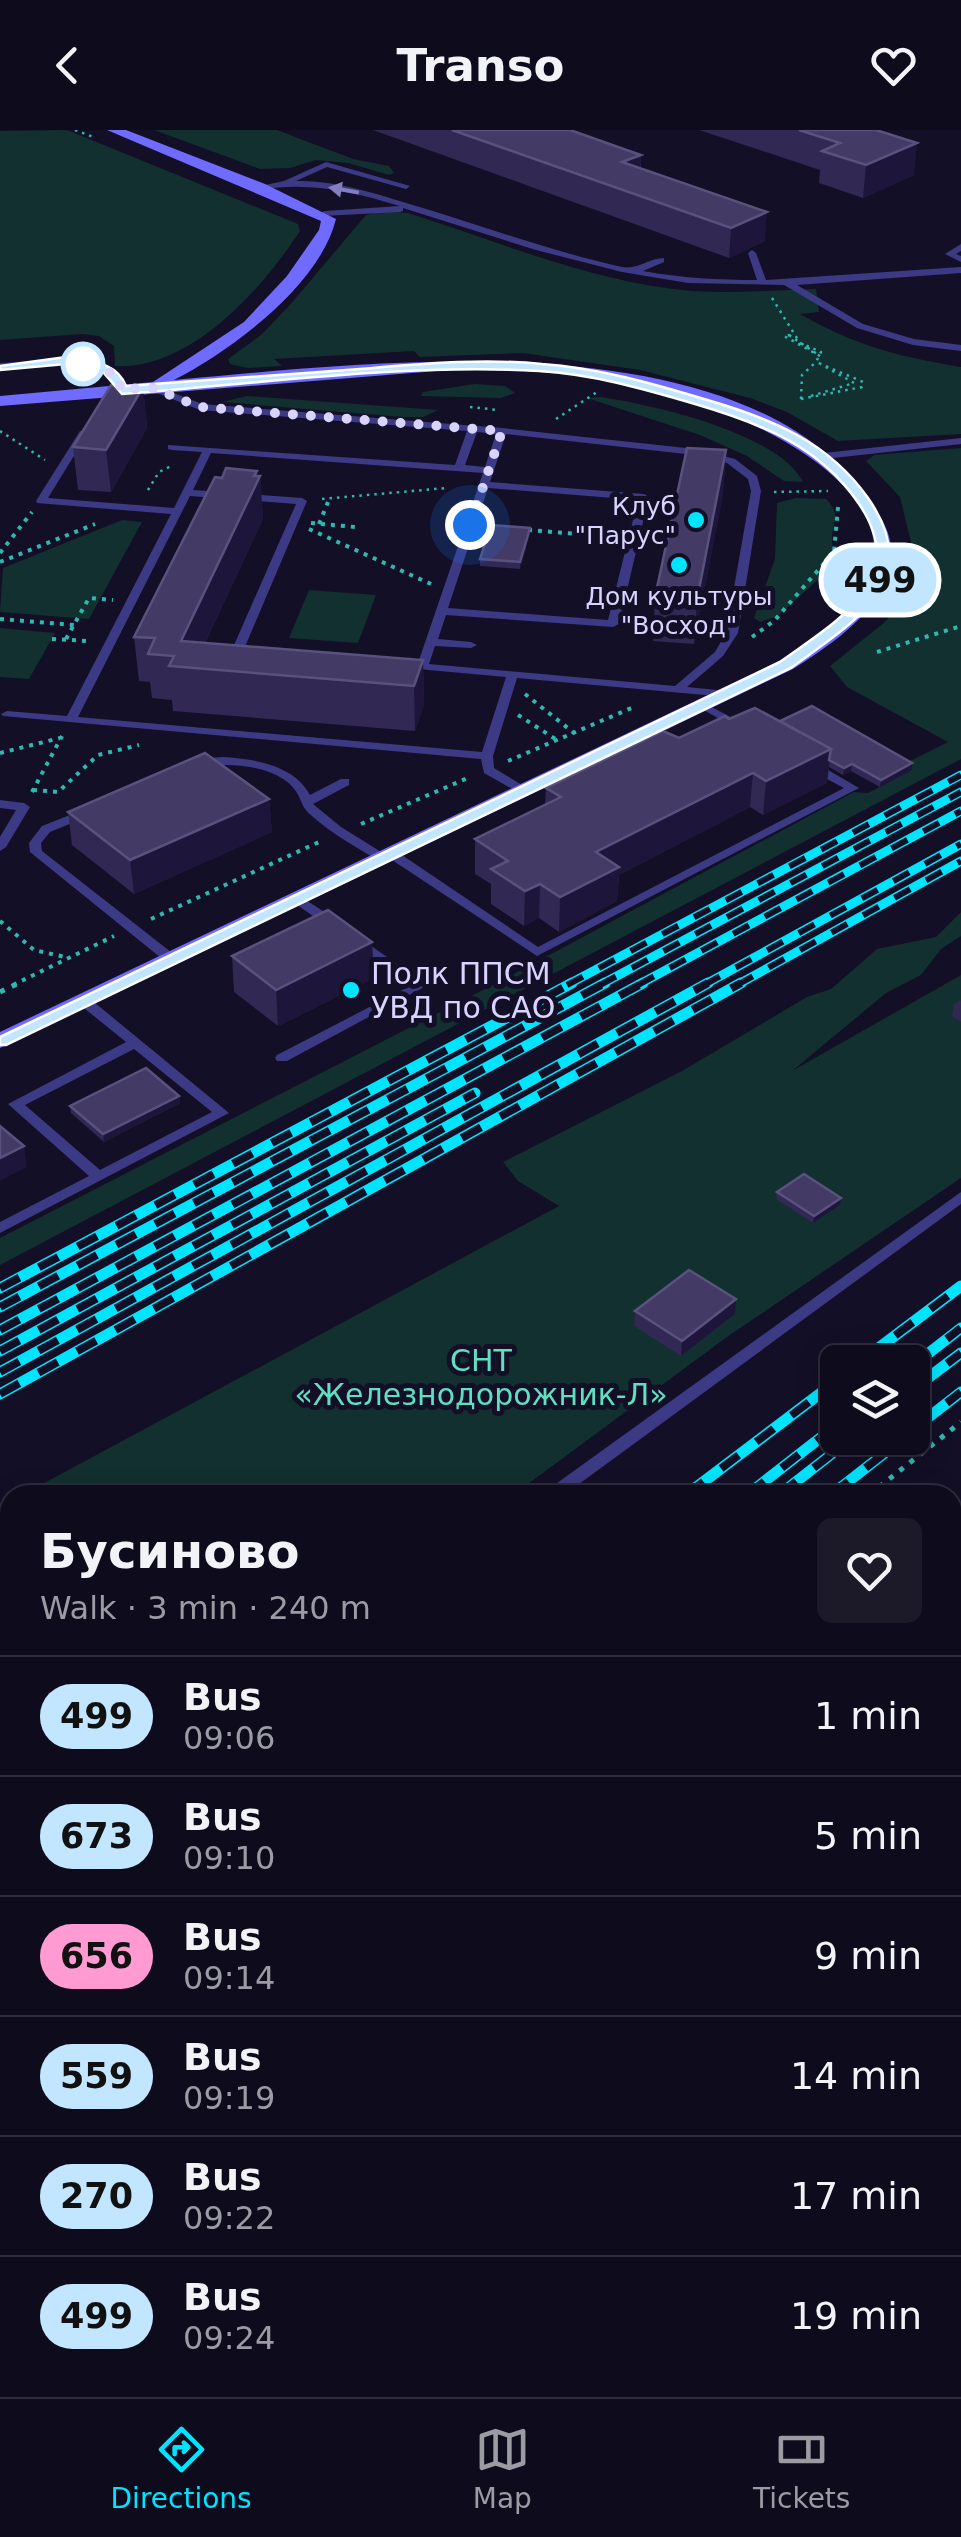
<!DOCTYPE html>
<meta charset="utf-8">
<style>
:root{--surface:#0e0b1c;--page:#1c1929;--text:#f1f3f6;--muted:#9b9ba3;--line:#2e2b3b;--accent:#00e5ff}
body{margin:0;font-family:"DejaVu Sans",sans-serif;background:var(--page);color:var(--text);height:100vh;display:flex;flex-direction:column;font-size:38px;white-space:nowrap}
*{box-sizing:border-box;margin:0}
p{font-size:32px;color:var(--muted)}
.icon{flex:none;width:55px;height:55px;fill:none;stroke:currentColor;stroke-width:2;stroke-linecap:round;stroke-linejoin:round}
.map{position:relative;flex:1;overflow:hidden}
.side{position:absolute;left:0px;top:1355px;width:962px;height:912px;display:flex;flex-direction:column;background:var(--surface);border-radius:30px 30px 0 0;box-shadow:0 5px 25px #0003,0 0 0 2px var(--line)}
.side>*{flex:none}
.badge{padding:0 20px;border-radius:32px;font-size:35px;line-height:65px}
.controls{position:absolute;left:820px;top:1215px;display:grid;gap:20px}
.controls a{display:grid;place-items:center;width:110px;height:110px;border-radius:15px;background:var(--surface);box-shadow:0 5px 25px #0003,0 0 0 2px var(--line);font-size:50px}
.you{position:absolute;width:50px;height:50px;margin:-25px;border:8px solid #fff;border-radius:50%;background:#1a73e8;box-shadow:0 0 0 15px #1a73e833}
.map>.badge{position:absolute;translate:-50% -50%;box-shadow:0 0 0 5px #fff}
.round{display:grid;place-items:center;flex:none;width:105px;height:105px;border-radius:15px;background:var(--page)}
.overview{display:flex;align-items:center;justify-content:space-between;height:170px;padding:0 40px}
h1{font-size:48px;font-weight:700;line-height:75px}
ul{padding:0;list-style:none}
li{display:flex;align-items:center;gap:30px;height:120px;padding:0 40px;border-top:2px solid var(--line)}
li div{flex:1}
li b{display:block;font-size:38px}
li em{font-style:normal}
li .badge{min-width:110px;font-weight:700;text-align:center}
header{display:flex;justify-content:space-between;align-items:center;height:130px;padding:0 40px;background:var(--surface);font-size:45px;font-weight:700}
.tab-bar{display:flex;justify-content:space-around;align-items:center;height:140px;border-top:2px solid var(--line);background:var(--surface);font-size:28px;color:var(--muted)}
.tab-bar a{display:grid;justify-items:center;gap:5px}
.tab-bar .active{color:var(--accent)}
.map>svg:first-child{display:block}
</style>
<header><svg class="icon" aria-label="back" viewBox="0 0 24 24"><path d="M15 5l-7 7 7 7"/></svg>Transo<svg class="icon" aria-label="heart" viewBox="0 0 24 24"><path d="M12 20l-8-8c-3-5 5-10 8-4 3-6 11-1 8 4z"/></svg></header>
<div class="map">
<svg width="961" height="2267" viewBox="0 0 961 2267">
<rect width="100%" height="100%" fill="#130f26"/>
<g fill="#12302f">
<path d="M67 0 298 94 300 101C263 158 190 241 115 236L114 216 99 206 83 204 0 210V1Z"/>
<path d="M154 0H277L353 29 389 36 394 43 389 45 348 33 316 30 290 38 260 39Z"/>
<path d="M384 81 408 83C500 112 595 153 692 161 733 164 775 160 816 159L819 182 800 184C854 215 899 227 961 237V304L838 311 787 282 750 268 640 240 523 223 420 227 414 221 274 229 282 236 248 238 230 234 228 229 261 205 289 176 366 85Z"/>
<path d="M475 254 505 256 515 263 501 268 421 266 423 262Z"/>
<path d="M247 266 438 280 423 287H403L222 272Z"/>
<path d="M600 267C650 274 779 303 803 352L784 351 747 326 700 305 587 268Z"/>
<path d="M961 318V629L0 1135V1108L506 848 854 662 868 663 910 641 902 635 948 612 847 557 830 536 885 492 907 464 916 433 900 367 866 331 874 325Z"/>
<path d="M796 368 826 369C842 385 832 392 832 410 832 422 837 425 832 437L778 486 760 492 754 488 775 429 777 373Z"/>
<path d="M122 390 142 392 89 489 0 482 3 438Z"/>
<path d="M309 460 376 465 358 513 289 508Z"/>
<path d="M0 498 55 503 29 549 0 547Z"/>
<path d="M961 782V806L941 819 921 845 886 863 792 941 961 845V1048L727 1207 513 1365H22L559 1076 518 1051 503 1032 682 941 807 867 831 859 877 819 936 807Z"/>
<path d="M10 1372V1716L0 1723V1377Z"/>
</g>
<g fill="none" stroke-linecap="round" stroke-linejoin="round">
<g stroke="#2fb8b0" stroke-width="2.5" stroke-dasharray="2.5 5" stroke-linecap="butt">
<path d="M75 0 96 8"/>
<path d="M772 168 800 213 821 222 816 232 821 234"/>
<path d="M789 205 820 226 784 206Z"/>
<path d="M811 266 854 253 824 236"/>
<path d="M801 269 862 257 863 252 821 234"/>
<path d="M801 269 802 245 816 232"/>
<path d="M470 277 498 280"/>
<path d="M556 289 597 262"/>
<path d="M0 301 45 330"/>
<path d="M148 360 159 342 171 336"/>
<path d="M774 362 828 361"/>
<path d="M322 369 446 358"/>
<path d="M327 375 329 369"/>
</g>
<g stroke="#2fb8b0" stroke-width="4" stroke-dasharray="4 6" stroke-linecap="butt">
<path d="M311 393 355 397"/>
<path d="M319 394 328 372"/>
<path d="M309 399 431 454"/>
<path d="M528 400 616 407"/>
<path d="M0 423 32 382"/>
<path d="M0 432 95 394"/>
<path d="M0 489 74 495"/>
<path d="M633 489 656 491"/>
<path d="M752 507 774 491 834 422 838 377"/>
<path d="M52 509 88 511"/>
<path d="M66 509 89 468 113 470"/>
<path d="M877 522 961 496"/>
<path d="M525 564 574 603"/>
<path d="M518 585 557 610"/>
<path d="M0 623 60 608"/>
<path d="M508 631 636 576"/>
<path d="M33 660 58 662 98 625 139 615"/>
<path d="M32 662 62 606"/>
<path d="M361 694 470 647"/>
<path d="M151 789 319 712"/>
<path d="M0 791 34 820 65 827"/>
<path d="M13 855 114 806"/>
</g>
<g stroke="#2fb8b0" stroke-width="5" stroke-dasharray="5 8" stroke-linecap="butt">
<path d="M0 862 19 853"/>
<path d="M869 1365 961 1292"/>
</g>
<g stroke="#2fb8b0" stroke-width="6" stroke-dasharray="6 10" stroke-linecap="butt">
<path d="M952 1889 961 1880"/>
<path d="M0 2061 10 2053"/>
<path d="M592 2267 600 2258"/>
</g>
<g fill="#3d3a85" fill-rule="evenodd">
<path d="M326 32 410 56 406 59 327 37 296 51C339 50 382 66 423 78 489 98 554 122 622 137 638 140 649 128 664 128V132L643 141C681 148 719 150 757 150L748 123 752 120 756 123 766 150 961 137V143L797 155 863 194 914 209 961 215V221L913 215 857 198 784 155 688 153 622 142 536 120 403 78V81L400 82 322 86V82L325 81 400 76C353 62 309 51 260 60L256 57 284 51Z"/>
<path d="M961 114V121L956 124 961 126V132L945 124Z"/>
<path d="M60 229C78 229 107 228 119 244 123 248 124 255 127 260L112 271H106V267L117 259 111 246C82 225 34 236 0 239V233Z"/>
<path d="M147 255H153L202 274 502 298 695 319 735 329 757 346 761 361 738 503 723 526 687 557 727 561 733 564 727 567 517 548 493 626 494 638 527 658 529 661 523 665 484 643 481 629 3 586 1 584 7 581 67 586 171 384 37 373 36 371 80 301 88 303 48 368 174 378 202 322 172 320 168 319V315L455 335 467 301 200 280 147 259ZM477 302 496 304 485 337 465 335ZM506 304 695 325 727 333 748 349 751 361 726 503 715 522 675 556 429 534 435 516 471 518 477 515 471 512 438 509 446 485 613 497 619 494 649 367 644 364 490 352ZM211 323 483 343 418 533 407 532 401 535 407 538 506 547 482 622 78 587 190 366 296 374 231 522C237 527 250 528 256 523L244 519 307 371 302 368 193 360ZM488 358 638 370 608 490 448 478Z"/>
<path d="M961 308V314L824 329 819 326 824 323Z"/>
<path d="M704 573 744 594 746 596 744 598H736L700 578 698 576Z"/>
<path d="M223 627C254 629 294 635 310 665L341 649H349V655L313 674 341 697 386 725 388 721H396L538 817 844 658 808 639V633H816L859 658 537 826 389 728 387 731H379C356 717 332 704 312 686 300 676 303 671 295 660 277 635 225 631 198 638L192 634 209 628Z"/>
<path d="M0 670 24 673 30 677 6 717 0 721V707L16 680 0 678Z"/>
<path d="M85 679 89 680V686L50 702 41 713 42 721 176 826 178 829 176 832H166L30 722 29 713 42 696Z"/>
<path d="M298 765 340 792 341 795 340 798H330L293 772 292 769Z"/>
<path d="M358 807 428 855 287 931H277L275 928 277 925 412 855 353 814 351 811Z"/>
<path d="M84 867 89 868 229 983 0 1103V1092L89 1046 8 974 126 912 79 874 77 871ZM134 919 212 982 100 1040 25 975Z"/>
<path d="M961 1062V1074L564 1365H544L546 1361Z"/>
<path d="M10 1740V1759L0 1764V1745Z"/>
<path d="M952 2121 961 2127V2158L952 2153Z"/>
<path d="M830 2258H853L857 2267H834Z"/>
</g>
<g fill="#6f6bff" fill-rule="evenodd">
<path d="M107 0H126L265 54 336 89C320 155 232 220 174 250 373 233 762 181 881 388 920 455 842 508 793 539L0 918V902L779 531C810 512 849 491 865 458 918 355 733 279 661 261 592 244 521 238 449 240L0 276V266L153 252 244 192 287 146 319 100 321 91Z"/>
<path d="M961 1929V1965L952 1968V1932Z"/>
<path d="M646 2258H686L683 2267H642Z"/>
</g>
<g fill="#c25bff" fill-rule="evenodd">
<path d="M961 1458V1483L952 1486V1461Z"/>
<path d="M961 1589V1617L952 1620V1592Z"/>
<path d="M10 2168V2204L0 2209V2172Z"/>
<path d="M135 2258H181L178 2267H131Z"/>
</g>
<defs>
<g id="rail-far2">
<path d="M567 855 961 645"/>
<path d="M600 855 961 662"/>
<path d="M638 855 961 681"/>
<path d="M704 855 961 714"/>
<path d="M737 855 961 731"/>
</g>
<g id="rail-far1">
<path d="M0 1158 572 853"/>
<path d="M0 1177 605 853"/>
<path d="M0 1200 643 853"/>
<path d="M0 1221 475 963"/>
<path d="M860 1232 961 1156"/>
<path d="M912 1236 961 1198"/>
<path d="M0 1242 708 853"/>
<path d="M912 1260 961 1223"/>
<path d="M0 1264 741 853"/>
<path d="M912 1300 961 1262"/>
<path d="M686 1365 838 1250"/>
<path d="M747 1365 838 1294"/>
<path d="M779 1365 852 1308"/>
<path d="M831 1365 904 1308"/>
</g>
<g id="rail">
<path d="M0 1887 10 1879"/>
<path d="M0 1947 10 1939"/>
<path d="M0 1979 10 1971"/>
<path d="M0 2024 10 2016"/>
</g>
</defs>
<use href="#rail-far2" stroke="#00e5ff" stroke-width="9"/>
<use href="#rail-far1" stroke="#00e5ff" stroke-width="11"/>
<use href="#rail" stroke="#00e5ff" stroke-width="14"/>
<use href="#rail-far2" stroke="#130f26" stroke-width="6" stroke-dasharray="18" stroke-linecap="butt"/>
<use href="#rail-far1" stroke="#130f26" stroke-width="8" stroke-dasharray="22" stroke-linecap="butt"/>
<use href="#rail" stroke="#130f26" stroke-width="10" stroke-dasharray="29" stroke-linecap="butt"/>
</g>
<g fill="#312854">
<path d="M373 0H570L641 25V39L765 111 729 128Z"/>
<path d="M699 0H876L914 45 863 68 819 53 820 40Z"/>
<path d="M143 257 147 298 111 362 78 360 73 317Z"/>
<path d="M726 320 723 363 694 514 653 511 655 467Z"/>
<path d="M257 341V346H260L263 389 205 513 423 530 424 575 415 601 173 581 172 570 152 568 150 552 139 551 134 507 222 348Z"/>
<path d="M530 398V404L520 439 480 436V429Z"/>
<path d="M729 589 780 591 912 633V640L880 657 851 641 843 645 829 637 827 653 763 685 750 677 619 745 617 771 559 802 539 788 524 796 491 774V754L475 744V709L545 674 546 658Z"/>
<path d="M269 669 272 702 134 764 72 715 68 682Z"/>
<path d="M372 812 374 848 278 896 234 862 232 826Z"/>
<path d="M961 870V892L952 886 954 874Z"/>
<path d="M179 966 180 973 104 1012 71 983 70 976Z"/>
<path d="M777 1062 840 1075 813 1093 776 1069Z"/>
<path d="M635 1181 735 1184 681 1226 634 1196Z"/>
</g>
<g fill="#1d163a">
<path d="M917 13 914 45 863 68 866 35Z"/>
<path d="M641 25 640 54 622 32Z"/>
<path d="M767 82 765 111 729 128 731 98Z"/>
<path d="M143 257 147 298 111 362 106 320Z"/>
<path d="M726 320 723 363 694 514 697 470Z"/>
<path d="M257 341 258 352 260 346 263 389 193 538 181 511Z"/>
<path d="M530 398V404L520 439V432Z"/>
<path d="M423 530 424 575 415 601 414 556Z"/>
<path d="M831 619 827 653 763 685 766 651Z"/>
<path d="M912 633V640L880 657 881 650Z"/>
<path d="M852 634 851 641 843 645 844 638Z"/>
<path d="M753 643 750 677 619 745 617 771 559 802 560 767 596 722Z"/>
<path d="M269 669 272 702 134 764 130 730Z"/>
<path d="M540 754 539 788 524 796 525 761Z"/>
<path d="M372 812 374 848 278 896 276 860Z"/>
<path d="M179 966 180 973 104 1012 103 1004Z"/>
<path d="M24 1016 27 1037 0 1051V1028Z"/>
<path d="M841 1068 840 1075 813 1093 814 1086Z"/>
<path d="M736 1169 735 1184 681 1226 682 1211Z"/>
<path d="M961 1806V1845L952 1854V1830L957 1810Z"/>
</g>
<g fill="#433a66" stroke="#5a527e" stroke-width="2.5">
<path d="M452 0H570L641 25 622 32 767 82 731 98Z"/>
<path d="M799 0H876L917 13 866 35 822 21 840 13Z"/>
<path d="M111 255 143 257 106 320 73 317Z"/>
<path d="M687 318 726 320 697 470 655 467Z"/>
<path d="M226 338 257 341 254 346H260L181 511 423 530 414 556 169 536 174 526 148 524 155 508 134 507 215 347 222 348Z"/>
<path d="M491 395 530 398 520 432 480 429Z"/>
<path d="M812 576 912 633 881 650 852 634 844 638 829 630 831 619 780 591Z"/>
<path d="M755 578 831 619 766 651 753 643 596 722 619 737 560 767 540 754 525 761 491 739 508 731 475 709 561 667 546 658 663 601 679 608 725 586 729 589Z"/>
<path d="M205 623 269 669 130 730 68 682Z"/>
<path d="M328 780 372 812 276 860 232 826Z"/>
<path d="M146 938 179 966 103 1004 70 976Z"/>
<path d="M0 996 24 1016 0 1028Z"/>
<path d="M804 1044 841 1068 814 1086 777 1062Z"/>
<path d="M689 1140 736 1169 682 1211 635 1181Z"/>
<path d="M961 1681V1806L957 1810 961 1813V1825L952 1834V1689Z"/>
</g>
<defs><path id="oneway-solid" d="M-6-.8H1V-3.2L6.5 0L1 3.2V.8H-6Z" transform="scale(2.5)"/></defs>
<use fill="#837fbc" href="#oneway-solid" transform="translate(344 60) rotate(-170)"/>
<path fill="#c2e6ff" stroke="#fff" stroke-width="2.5" d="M66 227C90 232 116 231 126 256 204 250 282 244 360 239 421 234 481 228 542 234 598 238 651 253 704 269 770 288 828 311 868 368 927 452 852 493 791 538L6 915H0V907L780 532C835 492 912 451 859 374 820 316 760 293 695 274 644 259 592 244 539 241 406 233 256 254 122 264L103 242 66 234 0 240V236Z"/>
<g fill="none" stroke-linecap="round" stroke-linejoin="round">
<path stroke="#d9d4ff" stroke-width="10" stroke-dasharray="0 18" d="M83 234H79L115 244 122 260 150 257 200 277 502 301 470 395"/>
</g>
<circle fill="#fff" stroke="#c2e6ff" stroke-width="5" cx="83" cy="234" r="20"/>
<g fill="#00e5ff" stroke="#130f26" stroke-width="4">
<circle cx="696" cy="390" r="10"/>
<circle cx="679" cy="435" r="10"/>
<circle cx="351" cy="860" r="10"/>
</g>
<g text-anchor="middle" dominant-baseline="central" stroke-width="10" stroke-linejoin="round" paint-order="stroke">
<g font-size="25" fill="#d9d4ff" stroke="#130f26" text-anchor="end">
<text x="676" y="376">Клуб<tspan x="676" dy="29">"Парус"</tspan></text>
<text x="679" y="466" text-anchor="middle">Дом культуры<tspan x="679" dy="29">"Восход"</tspan></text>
</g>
<g font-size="30" fill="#d9d4ff" stroke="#130f26" text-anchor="start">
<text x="371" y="843">Полк ППСМ<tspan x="371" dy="34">УВД по САО</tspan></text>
</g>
<g font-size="30" fill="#5fe0c0" stroke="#130f26">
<text x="481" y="1230">СНТ<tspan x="481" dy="34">«Железнодорожник-Л»</tspan></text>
</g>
</g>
</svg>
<div class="controls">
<a><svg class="icon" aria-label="layers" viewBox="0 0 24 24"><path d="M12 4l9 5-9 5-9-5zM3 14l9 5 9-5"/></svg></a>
</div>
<div class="you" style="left:470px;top:395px"></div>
<b class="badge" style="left:880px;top:450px;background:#c2e6ff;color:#111">499</b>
<section class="side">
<div class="overview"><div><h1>Бусиново</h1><p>Walk · 3 min · 240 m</p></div><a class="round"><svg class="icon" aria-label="heart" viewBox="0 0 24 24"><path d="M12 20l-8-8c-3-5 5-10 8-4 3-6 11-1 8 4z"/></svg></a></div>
<ul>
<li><span class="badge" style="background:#c2e6ff;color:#111">499</span><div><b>Bus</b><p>09:06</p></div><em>1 min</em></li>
<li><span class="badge" style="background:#c2e6ff;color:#111">673</span><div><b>Bus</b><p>09:10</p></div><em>5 min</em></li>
<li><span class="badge" style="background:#ff9ad2;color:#111">656</span><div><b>Bus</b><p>09:14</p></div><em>9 min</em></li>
<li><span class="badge" style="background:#c2e6ff;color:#111">559</span><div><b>Bus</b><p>09:19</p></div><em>14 min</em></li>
<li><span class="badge" style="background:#c2e6ff;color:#111">270</span><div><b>Bus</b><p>09:22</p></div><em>17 min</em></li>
<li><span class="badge" style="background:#c2e6ff;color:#111">499</span><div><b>Bus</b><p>09:24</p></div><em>19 min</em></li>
</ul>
</section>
</div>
<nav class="tab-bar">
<a class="active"><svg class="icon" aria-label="directions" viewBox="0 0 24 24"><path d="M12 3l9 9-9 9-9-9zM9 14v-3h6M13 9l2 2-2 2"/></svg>Directions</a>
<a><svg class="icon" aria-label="map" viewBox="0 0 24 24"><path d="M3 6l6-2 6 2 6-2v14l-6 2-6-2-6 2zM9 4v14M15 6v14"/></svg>Map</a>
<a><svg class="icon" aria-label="tickets" viewBox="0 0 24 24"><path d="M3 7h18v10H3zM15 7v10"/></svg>Tickets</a>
</nav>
